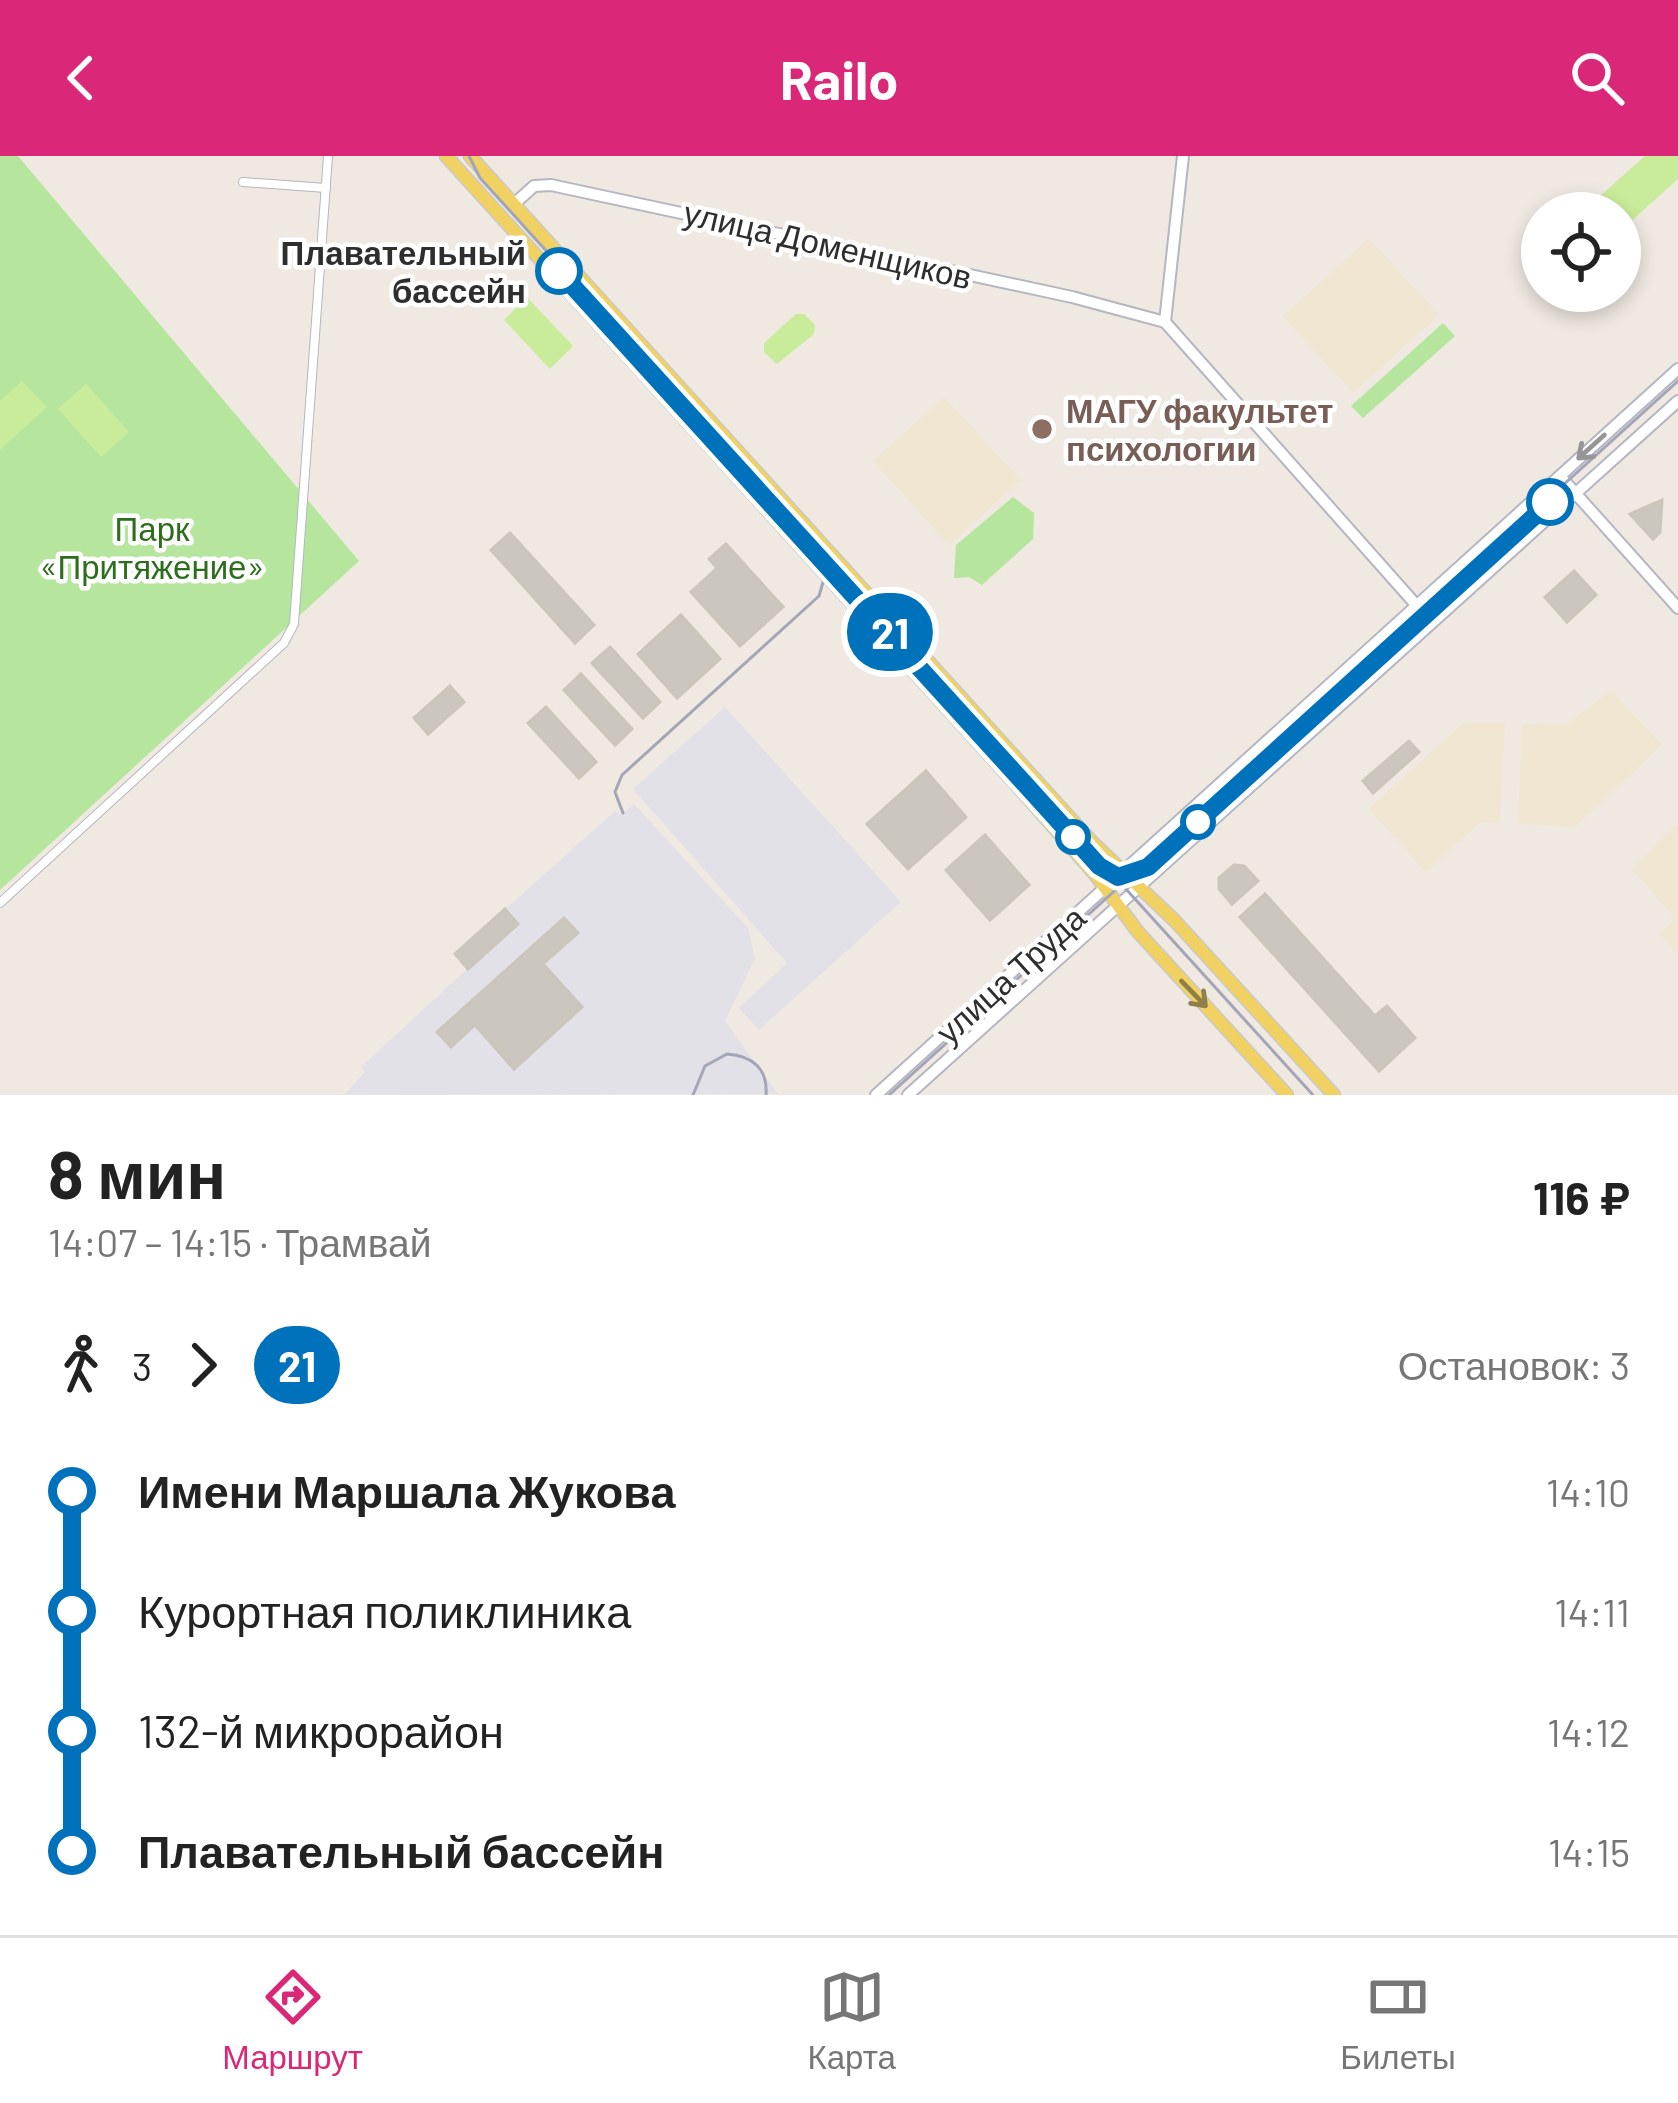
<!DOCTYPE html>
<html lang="ru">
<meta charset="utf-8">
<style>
:root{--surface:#fff;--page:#f6f6f6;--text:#222;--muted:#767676;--line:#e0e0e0;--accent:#db2777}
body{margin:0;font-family:Barlow,sans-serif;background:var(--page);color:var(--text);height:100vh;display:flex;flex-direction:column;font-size:45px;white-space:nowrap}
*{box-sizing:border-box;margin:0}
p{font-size:39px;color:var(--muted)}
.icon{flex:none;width:66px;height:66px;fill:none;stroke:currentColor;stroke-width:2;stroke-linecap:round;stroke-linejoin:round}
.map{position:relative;height:939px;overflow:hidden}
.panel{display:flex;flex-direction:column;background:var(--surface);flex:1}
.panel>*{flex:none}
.badge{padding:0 24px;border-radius:39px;font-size:42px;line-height:78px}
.controls{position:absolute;left:1521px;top:36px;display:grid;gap:24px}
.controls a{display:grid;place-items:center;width:120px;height:120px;border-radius:50%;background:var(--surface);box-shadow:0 6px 18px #0003;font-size:60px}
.map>.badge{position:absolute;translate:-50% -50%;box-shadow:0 0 0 6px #fff}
.legs{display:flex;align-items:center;gap:18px;height:132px;padding:0 48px;font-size:39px}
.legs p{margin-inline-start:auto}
.overview{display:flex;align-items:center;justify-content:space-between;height:204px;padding:0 48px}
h1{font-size:66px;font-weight:700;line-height:90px}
ul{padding:0 48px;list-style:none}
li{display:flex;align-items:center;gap:42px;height:120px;font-size:45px}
li i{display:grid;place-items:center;width:18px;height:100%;margin:0 15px;background:currentColor}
li i::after{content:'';width:30px;height:30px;margin:-15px;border:9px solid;border-radius:50%;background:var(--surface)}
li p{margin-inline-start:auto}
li:first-child i{background:linear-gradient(#0000 50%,currentColor 0)}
li:last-child i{background:linear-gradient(currentColor 50%,#0000 0)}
header{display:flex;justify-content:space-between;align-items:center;height:156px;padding:0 48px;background:var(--accent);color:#fff;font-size:54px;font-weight:700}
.tabs{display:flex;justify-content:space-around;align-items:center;height:168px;border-top:3px solid var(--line);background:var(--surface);font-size:33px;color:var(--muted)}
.tabs a{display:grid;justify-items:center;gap:6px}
.tabs .active{color:var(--accent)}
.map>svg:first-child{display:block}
</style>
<header><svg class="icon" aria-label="back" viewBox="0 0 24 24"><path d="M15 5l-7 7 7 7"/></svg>Railo<svg class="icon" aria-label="search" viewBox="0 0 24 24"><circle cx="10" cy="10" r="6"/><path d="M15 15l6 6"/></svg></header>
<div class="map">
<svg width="1678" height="939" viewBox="0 0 1678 939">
<rect width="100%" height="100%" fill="#efe9e1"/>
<g fill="#e3e1e8">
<path d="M725 551 901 746 759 874 739 852 787 807 633 633Z"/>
<path d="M634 648 748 772 755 802 725 865 778 938 344 939 365 916 361 911 467 813 455 798 615 655 621 659Z"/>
</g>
<g fill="#f0e6d1">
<path d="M1369 83 1439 159 1353 237 1283 160Z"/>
<path d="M944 241 1021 324 949 389 873 305Z"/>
<path d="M1611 534 1662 589 1575 671 1518 668 1522 569 1567 568Z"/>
<path d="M1505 566 1500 667 1480 666 1426 716 1369 653 1463 567Z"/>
<path d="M1678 668V798L1659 777 1676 763 1632 713Z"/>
</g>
<g fill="#b6e59e">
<path d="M0 0H18L359 405 0 734Z"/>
<path d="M1443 167 1455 180 1363 262 1351 250Z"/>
<path d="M1013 341 1034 357 1033 383 982 429 969 421 954 422 956 389Z"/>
</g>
<g fill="#c9ec9a">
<path d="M1645 0H1678V23L1620 75V57H1595L1589 50Z"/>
<path d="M527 141 573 190 550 213 504 164Z"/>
<path d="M796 158H804L815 169 814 178 777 208 764 196V187Z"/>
<path d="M22 225 47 251 0 294V245Z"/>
<path d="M86 228 129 276 101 301 58 253Z"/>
</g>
<g fill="#cbc7bf" stroke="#cbc5ba" stroke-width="3">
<path d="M1662 344 1660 376 1653 383 1630 358Z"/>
<path d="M510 377 594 469 575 487 491 394Z"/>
<path d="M726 388 783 451 740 490 691 436 717 412 709 403Z"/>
<path d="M1574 415 1596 439 1567 466 1545 441Z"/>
<path d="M681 459 720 503 677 542 638 498Z"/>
<path d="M610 491 660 546 643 562 592 507Z"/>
<path d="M581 518 632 573 615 589 564 534Z"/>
<path d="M450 530 464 546 428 578 414 562Z"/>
<path d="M546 551 596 606 579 622 528 567Z"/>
<path d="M1409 585 1419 596 1373 637 1363 625Z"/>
<path d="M926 615 966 661 908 713 867 668Z"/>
<path d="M985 679 1029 729 990 764 946 714Z"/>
<path d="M1234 709 1244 710 1258 725 1232 748 1219 733V722Z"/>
<path d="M1265 738 1375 860 1387 850 1415 882 1379 915 1240 761Z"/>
<path d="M505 753 518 768 468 813 455 798Z"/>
<path d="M564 762 578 777 543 808 582 851 514 913 475 869 451 891 437 876Z"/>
</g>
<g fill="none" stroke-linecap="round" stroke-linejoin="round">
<defs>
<g id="street">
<path d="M243 26 326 32"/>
<path d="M0 747 284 487 294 468 328 0"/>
</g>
<g id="secondary">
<path d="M1183 0 1165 166 1418 451"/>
<path d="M514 48 534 30 551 29 1072 141 1165 166"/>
<path d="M1560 320 1678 452"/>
<path d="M876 939 1678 213"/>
<path d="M908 939 1678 245"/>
</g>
<g id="primary">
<path d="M446 0 1013 625 1094 717 1138 776 1287 939"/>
<path d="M470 0 1091 685 1174 764 1334 939"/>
</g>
</defs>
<use href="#street" stroke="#b4b7c1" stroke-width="10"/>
<use href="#secondary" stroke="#b4b7c1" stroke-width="14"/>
<use href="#primary" stroke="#c9c9c9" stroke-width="15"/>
<use href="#street" stroke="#fff" stroke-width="8"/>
<use href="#secondary" stroke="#fff" stroke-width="10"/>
<use href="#primary" stroke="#f2d163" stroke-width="12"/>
<g stroke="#a3a6b8" stroke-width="3">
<path d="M469 0 480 22 1313 939"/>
<path d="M623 657 615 636 622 619 819 440 826 416 819 398"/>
<path d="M693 939 705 910 727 898C753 900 768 913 766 939"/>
<path d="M889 939 1678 225"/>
</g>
</g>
<defs><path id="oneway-shaft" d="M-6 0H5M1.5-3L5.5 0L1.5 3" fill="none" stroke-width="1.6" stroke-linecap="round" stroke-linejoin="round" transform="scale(3)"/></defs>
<use stroke="#969696" href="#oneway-shaft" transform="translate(1591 291) rotate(138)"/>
<use stroke="#908048" href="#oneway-shaft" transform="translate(1194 838) rotate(46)"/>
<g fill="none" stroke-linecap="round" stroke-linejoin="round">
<defs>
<path id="line-1" d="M559 115 1073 681 1099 710 1118 721 1148 711 1550 346"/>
</defs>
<use href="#line-1" stroke="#fff" stroke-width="27"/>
<use href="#line-1" stroke="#0072bc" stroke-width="18"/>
</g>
<g fill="#fff" stroke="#0072bc" stroke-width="6">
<circle cx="559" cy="115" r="21"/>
<circle cx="1550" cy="346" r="21"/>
<circle cx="1198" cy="666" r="15"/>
<circle cx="1073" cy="681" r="15"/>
</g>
<circle fill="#8d6e63" stroke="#fff" stroke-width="4.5" cx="1042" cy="273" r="12"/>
<g text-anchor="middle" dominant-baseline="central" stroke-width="9" stroke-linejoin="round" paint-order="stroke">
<g font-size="33" fill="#2e2e2e" stroke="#fff">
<text transform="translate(828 88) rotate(13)">улица Доменщиков</text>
<text transform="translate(1010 818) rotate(-42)">улица Труда</text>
</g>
<g font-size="33" font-weight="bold" fill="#2e2e2e" stroke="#fff" text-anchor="end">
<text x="526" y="96">Плавательный<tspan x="526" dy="38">бассейн</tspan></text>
</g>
<g font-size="33" font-weight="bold" fill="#785e54" stroke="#fff" text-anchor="start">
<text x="1066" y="254">МАГУ факультет<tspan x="1066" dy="38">психологии</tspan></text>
</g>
<g font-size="33" fill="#2c6e1b" stroke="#fff">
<text x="152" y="372">Парк<tspan x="152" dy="38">«Притяжение»</tspan></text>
</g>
</g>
</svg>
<div class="controls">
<a><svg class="icon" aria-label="locate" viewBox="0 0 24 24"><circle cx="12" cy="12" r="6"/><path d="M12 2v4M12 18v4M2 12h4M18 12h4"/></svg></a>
</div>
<b class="badge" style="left:890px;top:476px;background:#0072bc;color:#fff">21</b>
</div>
<section class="panel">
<div class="overview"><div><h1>8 мин</h1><p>14:07 – 14:15 · Трамвай</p></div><b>116 ₽</b></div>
<div class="legs"><svg class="icon" aria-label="walk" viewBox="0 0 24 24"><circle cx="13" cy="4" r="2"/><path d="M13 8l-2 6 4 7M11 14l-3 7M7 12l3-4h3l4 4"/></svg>3<svg class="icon" aria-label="forward" viewBox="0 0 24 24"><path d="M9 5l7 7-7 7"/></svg><b class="badge" style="background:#0072bc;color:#fff">21</b><p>Остановок: 3</p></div>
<ul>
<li><i style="color:#0072bc"></i><b>Имени Маршала Жукова</b><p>14:10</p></li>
<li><i style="color:#0072bc"></i><span>Курортная поликлиника</span><p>14:11</p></li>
<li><i style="color:#0072bc"></i><span>132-й микрорайон</span><p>14:12</p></li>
<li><i style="color:#0072bc"></i><b>Плавательный бассейн</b><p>14:15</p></li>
</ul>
</section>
<nav class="tabs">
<a class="active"><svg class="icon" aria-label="directions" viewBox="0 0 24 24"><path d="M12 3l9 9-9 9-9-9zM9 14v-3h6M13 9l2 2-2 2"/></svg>Маршрут</a>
<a><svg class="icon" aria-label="map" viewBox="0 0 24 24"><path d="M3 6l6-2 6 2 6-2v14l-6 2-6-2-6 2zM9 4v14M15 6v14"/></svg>Карта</a>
<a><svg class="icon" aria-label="tickets" viewBox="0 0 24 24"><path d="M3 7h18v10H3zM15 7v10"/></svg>Билеты</a>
</nav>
